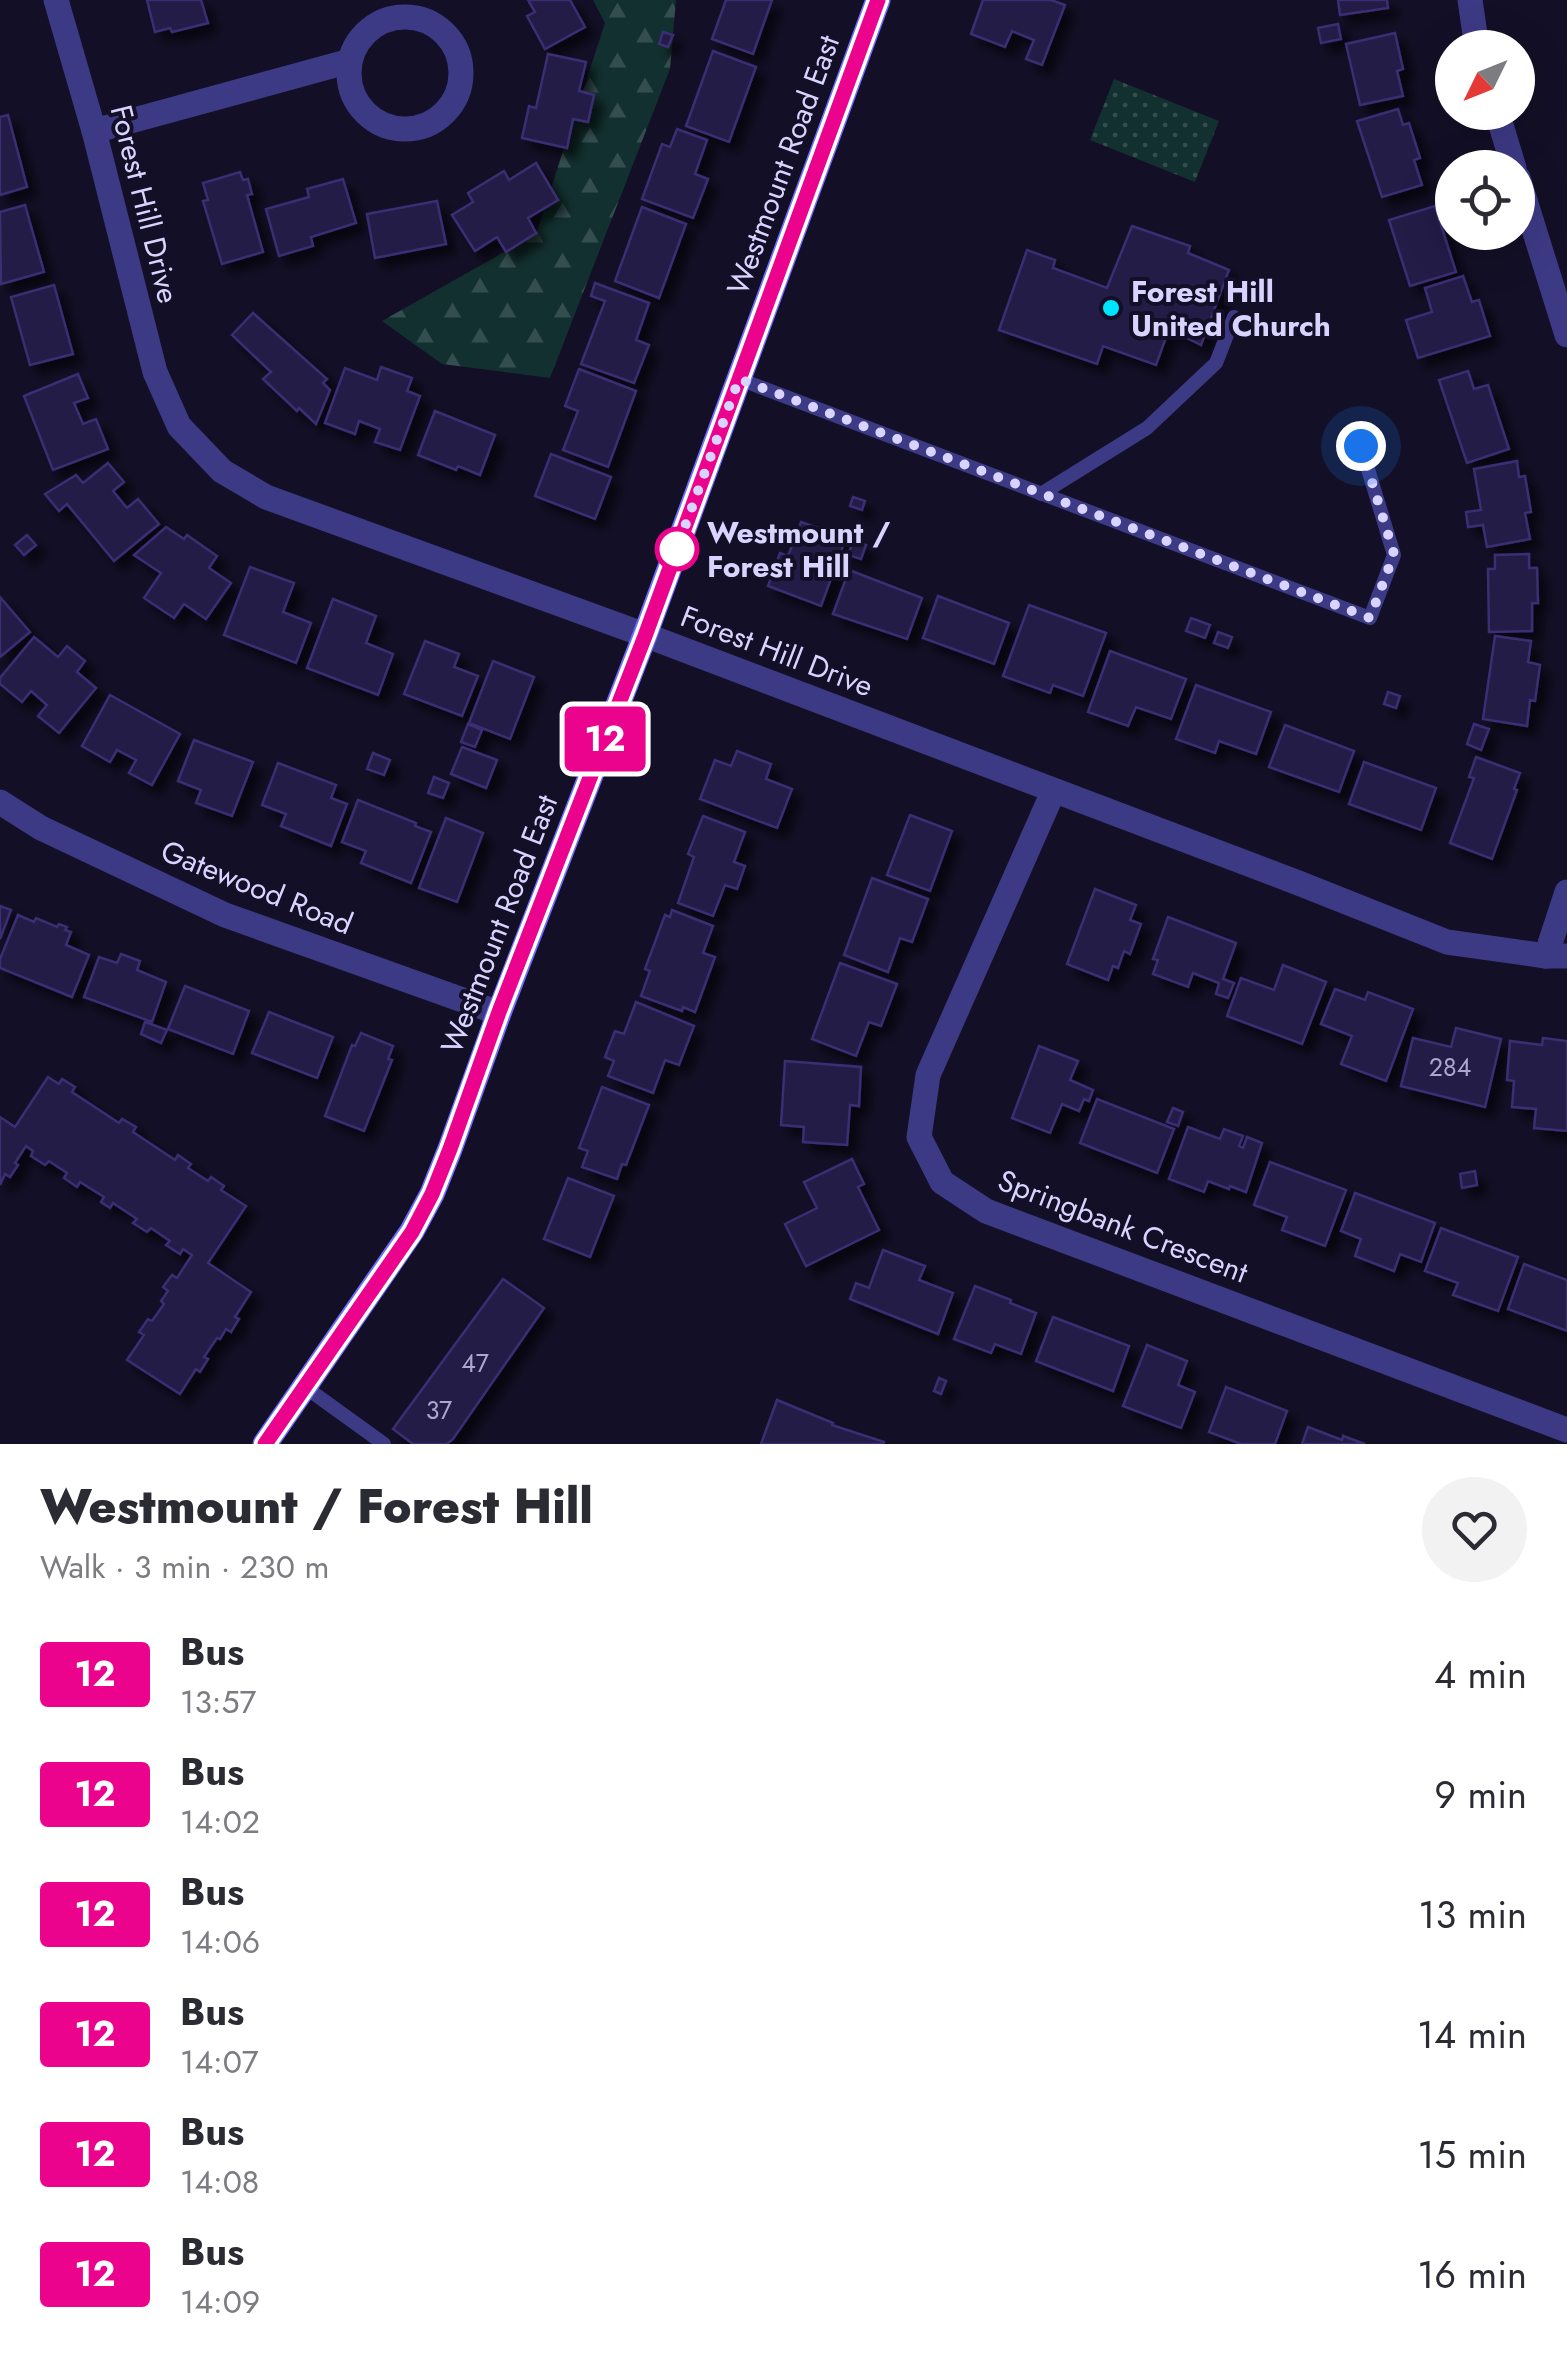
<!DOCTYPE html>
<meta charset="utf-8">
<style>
:root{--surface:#fff;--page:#f2f2f3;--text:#2b2b33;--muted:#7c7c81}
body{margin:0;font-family:Jost,sans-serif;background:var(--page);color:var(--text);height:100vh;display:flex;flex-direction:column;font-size:38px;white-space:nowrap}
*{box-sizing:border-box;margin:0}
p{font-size:32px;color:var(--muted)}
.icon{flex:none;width:55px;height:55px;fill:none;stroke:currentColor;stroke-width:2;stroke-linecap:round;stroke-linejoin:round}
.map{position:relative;height:1444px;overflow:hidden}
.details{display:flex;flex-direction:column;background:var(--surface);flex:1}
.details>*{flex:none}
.badge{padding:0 20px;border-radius:8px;font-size:35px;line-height:65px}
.needle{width:65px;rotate:227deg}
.tools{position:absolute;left:1435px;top:30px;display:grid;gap:20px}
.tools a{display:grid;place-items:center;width:100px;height:100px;border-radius:50%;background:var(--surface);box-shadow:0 10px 40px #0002;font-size:50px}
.you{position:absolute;width:50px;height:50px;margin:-25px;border:8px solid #fff;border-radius:50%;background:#1a73e8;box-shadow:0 0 0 15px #1a73e833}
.map>.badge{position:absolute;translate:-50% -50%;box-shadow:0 0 0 5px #fff}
.round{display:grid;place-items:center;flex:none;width:105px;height:105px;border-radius:52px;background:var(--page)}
.head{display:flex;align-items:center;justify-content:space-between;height:170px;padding:0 40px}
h1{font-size:48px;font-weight:800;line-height:75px}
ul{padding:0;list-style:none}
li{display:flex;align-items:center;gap:30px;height:120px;padding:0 40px}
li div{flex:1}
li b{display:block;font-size:38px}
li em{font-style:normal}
li .badge{min-width:110px;font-weight:700;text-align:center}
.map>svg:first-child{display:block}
</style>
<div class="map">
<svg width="1567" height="1444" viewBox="0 0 1567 1444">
<defs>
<pattern id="forest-firs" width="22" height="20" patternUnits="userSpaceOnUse" patternTransform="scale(2.5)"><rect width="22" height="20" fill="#12302f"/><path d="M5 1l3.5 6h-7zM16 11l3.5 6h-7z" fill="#344d4e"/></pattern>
<pattern id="garden-dots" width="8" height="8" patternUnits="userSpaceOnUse" patternTransform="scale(2.5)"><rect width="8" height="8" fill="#12302f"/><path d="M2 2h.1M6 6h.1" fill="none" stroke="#344d4e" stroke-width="1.8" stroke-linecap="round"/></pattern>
<filter id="shadow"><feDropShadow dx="9" dy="9" stdDeviation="5" flood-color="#0009"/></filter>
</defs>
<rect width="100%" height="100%" fill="#130f26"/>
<path fill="url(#forest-firs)" d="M593 0H676L670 69 550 378 442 364 382 321 536 234 605 23Z"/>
<path fill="url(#garden-dots)" d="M1114 79 1219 121 1195 182 1090 140Z"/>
<g fill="#241b47" stroke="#3b2d73" stroke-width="2.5" filter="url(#shadow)">
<path d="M147 0H201L208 23 172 32 170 28 155 32Z"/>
<path d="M528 0H570L585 27 545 49 527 16 535 12Z"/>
<path d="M726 0H772L753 54 712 39Z"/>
<path d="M983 0H1051L1065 5 1042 65 1026 59 1034 40 1012 31 1005 47 971 34Z"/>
<path d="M1338 0H1387L1388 8 1340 15Z"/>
<path d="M1338 24 1341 39 1321 43 1318 28Z"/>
<path d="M663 32 673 35 668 47 659 44Z"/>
<path d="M1395 33 1403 69 1397 71 1403 96 1360 105 1346 44Z"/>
<path d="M713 51 756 67 729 142 686 126Z"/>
<path d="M548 54 586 62 579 91 594 95 588 122 573 119 567 148 522 138 529 106 536 108Z"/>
<path d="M1398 109 1403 125 1409 123 1420 158 1414 160 1422 185 1382 197 1357 121Z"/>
<path d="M8 115 27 187 0 195V117Z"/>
<path d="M677 129 707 140 695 174 708 179 693 218 642 199 662 144 670 147Z"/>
<path d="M536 163 558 200 528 218 536 233 506 252 497 237 475 251 452 215 473 202 468 193 504 171 509 180Z"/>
<path d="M240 172 243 180 248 179 252 194 247 195 263 252 222 264 203 201 208 200 203 183Z"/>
<path d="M343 179 356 223 311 237 313 246 279 256 266 209 309 197 307 189Z"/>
<path d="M437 201 446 244 375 258 367 214Z"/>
<path d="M25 205 44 272 1 284 0 212Z"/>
<path d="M1435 206 1456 272 1410 286 1389 220Z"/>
<path d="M642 207 686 224 659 298 615 281Z"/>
<path d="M1132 226 1190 246 1188 253 1229 270 1201 345 1169 329 1156 365 1103 346 1097 364 999 330 1027 250 1055 260 1053 268 1107 288Z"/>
<path d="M1463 276 1472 302 1479 300 1490 336 1418 358 1406 320 1432 312 1425 288Z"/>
<path d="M595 283 649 303 636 340 649 345 634 383 581 364 605 301 591 296Z"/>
<path d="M54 285 73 354 30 365 11 297Z"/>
<path d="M253 313 327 379 323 383 330 390 316 424 299 408 297 411 263 379 271 372 232 335Z"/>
<path d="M381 367 412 378 407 391 420 396 400 450 375 442 380 429 359 421 355 434 325 423 345 368 377 380Z"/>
<path d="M579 369 636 391 608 467 563 450 578 411 565 406Z"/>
<path d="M1468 371 1474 389 1488 385 1509 449 1467 463 1439 380Z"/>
<path d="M78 374 88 398 74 403 83 424 96 419 108 449 53 470 24 396Z"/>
<path d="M435 411 495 435 480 475 458 466 456 470 418 455Z"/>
<path d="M551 454 611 477 595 519 535 496Z"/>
<path d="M1517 461 1519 477 1525 476 1531 512 1525 513 1530 539 1487 547 1483 525 1468 527 1466 512 1481 510 1474 469Z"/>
<path d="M108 463 124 482 113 491 127 508 138 499 159 524 114 561 67 504 59 511 45 494 76 475 83 483Z"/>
<path d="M853 497 865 501 862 510 850 506Z"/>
<path d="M801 522 846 538 821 606 768 586 780 553 788 556Z"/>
<path d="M166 527 184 539 187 535 217 556 209 568 231 583 206 619 184 604 174 618 144 598 161 573 134 555Z"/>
<path d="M27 535 36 545 24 555 15 545Z"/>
<path d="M853 541 866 545 861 559 848 555Z"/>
<path d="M1529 554V568H1537L1538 603H1532V631L1489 632 1488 569H1495V555Z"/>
<path d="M250 567 294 583 283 612 311 623 296 663 224 635Z"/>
<path d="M849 570 922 598 907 639 833 614Z"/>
<path d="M938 596 1009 623 994 664 923 638Z"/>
<path d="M0 597 30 632 0 657Z"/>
<path d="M333 599 376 616 366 643 393 654 378 695 307 668Z"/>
<path d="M1029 605 1106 633 1083 696 1053 685 1050 693 1003 676Z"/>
<path d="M1191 618 1210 625 1205 638 1186 631Z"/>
<path d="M1218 632 1232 637 1228 648 1214 643Z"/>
<path d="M1495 636 1531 641 1528 662 1540 665 1535 701 1530 700 1527 726 1483 719Z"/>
<path d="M34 637 58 657 67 646 85 661 77 672 96 688 59 733 38 716 47 705 31 691 22 702 0 684V678Z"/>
<path d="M425 641 459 654 454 667 478 676 462 716 404 694Z"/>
<path d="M1110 651 1186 679 1171 719 1136 707 1128 726 1088 712Z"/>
<path d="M493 661 534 677 510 739 469 723Z"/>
<path d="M1196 685 1271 712 1256 754 1219 741 1215 753 1176 739Z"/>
<path d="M1388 692 1400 696 1396 708 1384 704Z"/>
<path d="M110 695 180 734 152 785 129 773 136 760 117 750 110 762 82 746Z"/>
<path d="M468 724 482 730 475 747 461 742Z"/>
<path d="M1474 724 1489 729 1481 750 1467 744Z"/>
<path d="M1285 725 1354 751 1339 792 1269 767Z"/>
<path d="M194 740 253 762 232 816 196 803 201 790 178 781Z"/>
<path d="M462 747 497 760 486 788 451 774Z"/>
<path d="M737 751 771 764 766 779 792 789 777 828 700 799 715 760 731 766Z"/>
<path d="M373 753 390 760 384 775 367 769Z"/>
<path d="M1476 757 1520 773 1514 789 1517 790 1492 859 1450 843 1474 778 1469 777Z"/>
<path d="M1364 762 1436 788 1421 830 1349 804Z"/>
<path d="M278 763 336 785 331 798 347 804 331 846 281 826 286 814 262 805Z"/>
<path d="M434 777 449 783 443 798 428 793Z"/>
<path d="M358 800 416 823 415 826 431 832 411 883 361 863 366 851 342 842Z"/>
<path d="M910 815 952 831 930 891 887 875Z"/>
<path d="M703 816 745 832 734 862 745 866 737 889 725 885 713 916 678 903 694 857 688 854Z"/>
<path d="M446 818 483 833 457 902 419 888Z"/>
<path d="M872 878 928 899 912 942 900 938 888 972 844 955Z"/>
<path d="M1095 889 1136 905 1130 920 1141 924 1130 954 1124 951 1118 968 1113 966 1108 980 1067 964Z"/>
<path d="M0 906 11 910 0 939Z"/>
<path d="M672 910 713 926 703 953 715 957 695 1012 683 1007 682 1011 641 996 650 971 645 969 665 915 670 917Z"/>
<path d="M18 915 34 922 36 918 57 927 59 924 67 927 65 930 71 932 66 945 89 955 72 997 0 968V959Z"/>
<path d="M1168 917 1236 943 1223 979 1234 983 1228 998 1216 994 1219 983 1193 973 1188 987 1153 974 1158 960 1153 959Z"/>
<path d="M121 954 140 961 137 970 166 982 152 1022 84 997 99 957 117 963Z"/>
<path d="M840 963 897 984 881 1026 869 1022 856 1056 812 1039Z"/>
<path d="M1283 965 1326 982 1302 1044 1227 1016 1241 978 1274 990Z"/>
<path d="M185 986 249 1011 233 1054 168 1029Z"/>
<path d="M1335 989 1365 1000 1368 992 1413 1009 1386 1081 1341 1064 1352 1036 1321 1024Z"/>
<path d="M636 1002 694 1026 679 1065 665 1060 653 1093 608 1076 614 1061 605 1057 615 1031 624 1034Z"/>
<path d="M269 1012 333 1037 317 1078 252 1053Z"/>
<path d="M145 1022 167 1030 161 1043 141 1034Z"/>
<path d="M1456 1028 1501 1039 1485 1107 1401 1086 1413 1038 1451 1047Z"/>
<path d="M361 1033 393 1046 388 1059 392 1060 364 1131 325 1116 352 1045 355 1046Z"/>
<path d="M1543 1038 1567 1041V1131L1534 1128 1536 1109 1512 1107 1514 1081 1507 1080 1510 1041 1542 1045Z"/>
<path d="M1039 1046 1078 1061 1070 1080 1093 1090 1089 1101 1084 1099 1079 1111 1062 1104 1050 1133 1012 1118Z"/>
<path d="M785 1061 861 1067 859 1106 850 1105 847 1145 803 1142 804 1127 781 1125Z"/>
<path d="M48 1077 59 1084 62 1079 75 1087 72 1092 119 1123 122 1119 136 1127 133 1132 175 1160 178 1155 191 1164 188 1168 208 1181 211 1177 224 1186 221 1190 246 1206 208 1263 251 1292 235 1317 239 1319 231 1332 226 1329 220 1339 217 1338 204 1357 208 1359 200 1372 196 1369 180 1394 127 1360 144 1335 139 1332 148 1319 152 1321 164 1304 161 1301 168 1291 163 1287 172 1275 177 1278 192 1255 183 1249 180 1254 166 1245 170 1241 151 1228 147 1232 133 1223 137 1219 113 1203 110 1208 101 1202 104 1197 80 1182 77 1187 64 1178 67 1173 49 1161 45 1165 31 1156 33 1151 26 1146 15 1163 18 1165 10 1177 5 1174 0 1185V1117L15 1127Z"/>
<path d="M602 1087 649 1105 626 1165 622 1164 617 1179 582 1167 588 1151 579 1148Z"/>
<path d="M1097 1099 1174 1129 1157 1173 1080 1143Z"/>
<path d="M1173 1108 1183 1112 1178 1126 1167 1122Z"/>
<path d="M1188 1127 1220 1139 1224 1129 1243 1136 1239 1146 1243 1148 1247 1137 1262 1143 1246 1192 1230 1186 1229 1189 1208 1181 1204 1192 1169 1179Z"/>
<path d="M852 1159 864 1184 858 1187 879 1230 806 1266 785 1224 817 1208 804 1182Z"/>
<path d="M1270 1162 1346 1190 1325 1246 1282 1230 1287 1217 1254 1205Z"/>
<path d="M1475 1171 1477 1185 1462 1188 1460 1174Z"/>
<path d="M568 1178 614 1196 590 1257 544 1239Z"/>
<path d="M1355 1193 1435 1223 1421 1262 1400 1254 1394 1271 1355 1256 1361 1239 1341 1231Z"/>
<path d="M1441 1228 1518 1257 1498 1311 1453 1295 1458 1283 1425 1271Z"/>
<path d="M883 1250 925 1266 919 1280 953 1293 938 1334 850 1299 856 1283 869 1288Z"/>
<path d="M1524 1264 1567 1280V1331L1508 1309Z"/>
<path d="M503 1279 544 1308 453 1439 447 1444H413L393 1429Z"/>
<path d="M975 1286 1011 1300 1010 1303 1036 1313 1021 1354 995 1344 991 1353 954 1339Z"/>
<path d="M1053 1317 1129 1346 1113 1391 1036 1361Z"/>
<path d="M1147 1345 1187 1361 1178 1385 1195 1392 1181 1428 1123 1406Z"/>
<path d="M939 1378 946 1381 941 1394 934 1391Z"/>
<path d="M1226 1387 1287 1411 1275 1444H1241L1209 1432Z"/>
<path d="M777 1400 833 1423 832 1425 884 1442 883 1444H761Z"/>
<path d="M1308 1427 1342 1440 1343 1436 1365 1444H1302Z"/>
</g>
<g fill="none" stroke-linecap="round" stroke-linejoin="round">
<g stroke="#3d3a85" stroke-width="14">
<path d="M739 379 1370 618 1394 555 1361 446"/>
<path d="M1041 494 1147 428 1216 363 1234 317"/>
<path d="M305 1387 384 1444"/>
</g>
<g stroke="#3d3a85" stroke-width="25">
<path d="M56 0 94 131 155 372 179 426 222 471 266 497 645 635 1301 884 1447 942 1546 956H1567"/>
<path d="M1470 0 1477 48"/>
<circle cx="405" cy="73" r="56"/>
<path d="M1497 112 1514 168"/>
<path d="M94 131 350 61"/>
<path d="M1518 178 1567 335"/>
<path d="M1053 792 928 1075 919 1137 942 1182 986 1211 1567 1430"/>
<path d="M0 802 41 828 225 915 499 1013"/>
<path d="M1546 956 1567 892"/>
</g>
<path stroke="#6f6bff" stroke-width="25" d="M265 1444 412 1231 432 1194 450 1149 499 1013 645 635 878 0"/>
</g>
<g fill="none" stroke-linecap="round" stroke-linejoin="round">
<defs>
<path id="line" d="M265 1444 412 1232 432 1194 450 1149 499 1012 645 636 878 0"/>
</defs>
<use href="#line" stroke="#fff" stroke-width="22"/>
<use href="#line" stroke="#eb028d" stroke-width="15"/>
<path stroke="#d9d4ff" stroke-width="10" stroke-dasharray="0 18" d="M677 549 672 562 739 379 1370 618 1394 554 1361 446"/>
</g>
<circle fill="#00e5ff" stroke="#130f26" stroke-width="4" cx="1111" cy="308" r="10"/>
<circle fill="#fff" stroke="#eb028d" stroke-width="5" cx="677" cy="549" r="20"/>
<g text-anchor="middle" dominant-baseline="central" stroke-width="8" stroke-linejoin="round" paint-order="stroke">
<g font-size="25" fill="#aca6d1">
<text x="1450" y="1067">284</text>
<text x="475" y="1363">47</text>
<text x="439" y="1410">37</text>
</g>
<g font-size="30" fill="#d9d4ff" stroke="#130f26">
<text transform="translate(783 165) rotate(-70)">Westmount Road East</text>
<text transform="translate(145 204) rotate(76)">Forest Hill Drive</text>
<text transform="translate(777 651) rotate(21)">Forest Hill Drive</text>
<text transform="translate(257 887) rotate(22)">Gatewood Road</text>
<text transform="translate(499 924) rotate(-69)">Westmount Road East</text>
<text transform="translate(1123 1226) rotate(21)">Springbank Crescent</text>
</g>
<g font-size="30" font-weight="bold" fill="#d9d4ff" stroke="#130f26" text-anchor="start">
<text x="1131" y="291">Forest Hill<tspan x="1131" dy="34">United Church</tspan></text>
</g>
<g font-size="30" font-weight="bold" fill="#d9d4ff" stroke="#130f26" text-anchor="start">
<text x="707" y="532">Westmount /<tspan x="707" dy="34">Forest Hill</tspan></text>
</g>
</g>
</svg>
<div class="tools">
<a><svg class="needle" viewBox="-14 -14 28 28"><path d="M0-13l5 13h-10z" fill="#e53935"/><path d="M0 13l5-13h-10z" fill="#7c7c81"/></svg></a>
<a><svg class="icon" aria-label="locate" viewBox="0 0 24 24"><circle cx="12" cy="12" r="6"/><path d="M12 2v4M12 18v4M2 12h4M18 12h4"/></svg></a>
</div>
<div class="you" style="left:1361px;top:446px"></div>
<b class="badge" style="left:605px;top:739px;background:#eb028d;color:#fff">12</b>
</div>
<section class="details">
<div class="head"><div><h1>Westmount / Forest Hill</h1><p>Walk · 3 min · 230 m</p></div><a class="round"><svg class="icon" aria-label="heart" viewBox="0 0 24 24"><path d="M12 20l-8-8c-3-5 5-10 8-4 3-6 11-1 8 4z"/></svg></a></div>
<ul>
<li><span class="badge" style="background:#eb028d;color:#fff">12</span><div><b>Bus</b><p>13:57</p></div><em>4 min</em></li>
<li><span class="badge" style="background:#eb028d;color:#fff">12</span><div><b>Bus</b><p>14:02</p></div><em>9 min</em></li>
<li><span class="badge" style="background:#eb028d;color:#fff">12</span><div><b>Bus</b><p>14:06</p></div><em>13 min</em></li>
<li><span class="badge" style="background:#eb028d;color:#fff">12</span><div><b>Bus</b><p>14:07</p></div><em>14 min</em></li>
<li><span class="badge" style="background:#eb028d;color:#fff">12</span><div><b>Bus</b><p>14:08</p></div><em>15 min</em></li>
<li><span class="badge" style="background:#eb028d;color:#fff">12</span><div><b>Bus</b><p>14:09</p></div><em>16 min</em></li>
</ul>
</section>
